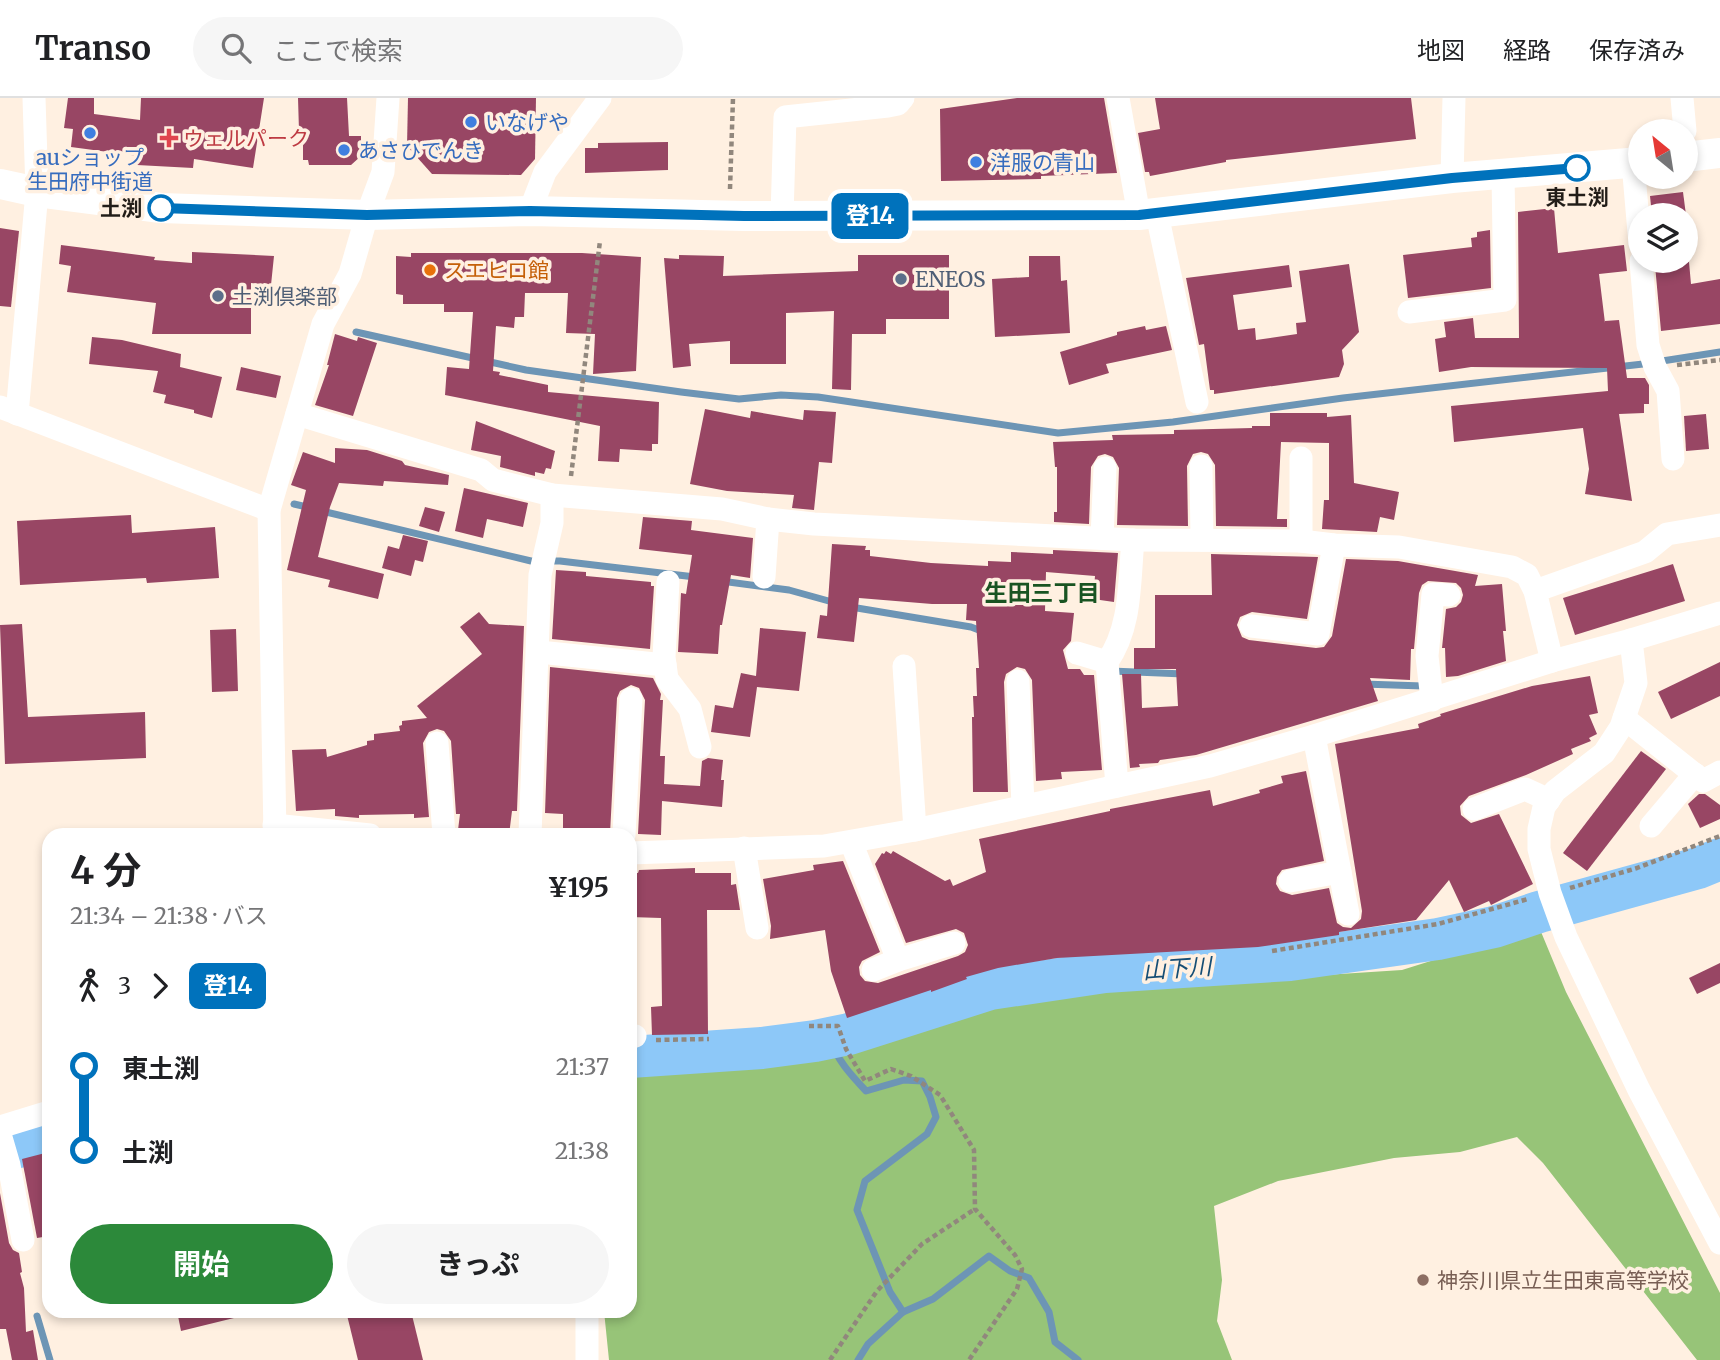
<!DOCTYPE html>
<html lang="ja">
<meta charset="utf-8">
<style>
:root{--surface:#fff;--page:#f6f6f6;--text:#202124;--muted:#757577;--line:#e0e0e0;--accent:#2c893a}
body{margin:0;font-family:Merriweather,"Noto Sans JP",serif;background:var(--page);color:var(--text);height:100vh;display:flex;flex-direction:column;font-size:26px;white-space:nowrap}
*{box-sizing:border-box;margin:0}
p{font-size:23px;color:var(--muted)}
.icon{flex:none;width:38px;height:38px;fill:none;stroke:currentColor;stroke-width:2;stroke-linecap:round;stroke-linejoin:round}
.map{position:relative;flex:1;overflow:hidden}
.drawer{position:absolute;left:42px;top:730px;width:595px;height:490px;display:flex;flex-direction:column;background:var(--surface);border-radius:21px;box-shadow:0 4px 10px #0003}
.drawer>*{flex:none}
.badge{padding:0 14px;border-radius:10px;font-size:24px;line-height:46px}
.needle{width:46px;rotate:330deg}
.tools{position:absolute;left:1628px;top:21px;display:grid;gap:14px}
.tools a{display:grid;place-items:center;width:70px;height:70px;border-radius:50%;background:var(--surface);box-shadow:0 4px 10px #0003;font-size:35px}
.map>.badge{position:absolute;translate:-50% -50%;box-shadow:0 0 0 4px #fff}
.legs{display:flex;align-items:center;gap:10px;height:77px;padding:0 28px;font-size:23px}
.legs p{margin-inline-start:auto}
.headline{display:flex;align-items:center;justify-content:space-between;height:119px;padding:0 28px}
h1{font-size:38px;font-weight:700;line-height:52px}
.cta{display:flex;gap:14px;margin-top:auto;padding:14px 28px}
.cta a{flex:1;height:80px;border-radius:42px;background:var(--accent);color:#fff;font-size:28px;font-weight:700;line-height:80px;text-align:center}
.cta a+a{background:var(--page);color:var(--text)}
ul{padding:0 28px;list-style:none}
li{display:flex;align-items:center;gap:24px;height:84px;font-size:26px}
li i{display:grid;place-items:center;width:10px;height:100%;margin:0 9px;background:currentColor}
li i::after{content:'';width:18px;height:18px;margin:-9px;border:5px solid;border-radius:50%;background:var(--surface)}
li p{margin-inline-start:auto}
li:first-child i{background:linear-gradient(#0000 50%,currentColor 0)}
li:last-child i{background:linear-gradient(currentColor 50%,#0000 0)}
header{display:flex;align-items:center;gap:42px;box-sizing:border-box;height:98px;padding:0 35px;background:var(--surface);border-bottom:2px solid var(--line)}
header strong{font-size:33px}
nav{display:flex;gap:38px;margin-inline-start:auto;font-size:24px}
.search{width:490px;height:63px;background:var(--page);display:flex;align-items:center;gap:18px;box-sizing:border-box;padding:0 24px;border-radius:38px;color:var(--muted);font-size:26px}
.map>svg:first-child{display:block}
</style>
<header>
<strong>Transo</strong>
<div class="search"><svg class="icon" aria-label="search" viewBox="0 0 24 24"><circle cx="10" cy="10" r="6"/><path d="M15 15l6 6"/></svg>ここで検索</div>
<nav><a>地図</a><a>経路</a><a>保存済み</a></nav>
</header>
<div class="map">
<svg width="1720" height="1262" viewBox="0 0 1720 1262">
<rect width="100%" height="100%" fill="#fff0e1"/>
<path fill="#97c478" d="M1539 829 1566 894 1720 1195V1262H1697L1543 1065 1517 1039 1460 1054 1394 1060 1278 1083 1214 1108 1222 1182 1217 1223 1232 1262H609L604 1213H630V969L761 960 816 952 856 941 908 922 990 902 1111 891 1402 872Z"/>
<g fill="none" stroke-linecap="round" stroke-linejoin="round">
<g stroke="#6d95b5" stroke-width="7">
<path d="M356 234 526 272 681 294 739 301 781 297 818 299 1058 335 1173 324 1343 300 1643 266 1720 254"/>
<path d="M294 406 311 410"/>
<path d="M322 413 531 463H560L695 479"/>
<path d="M721 483 789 492 836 505"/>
<path d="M851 509 971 529 984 534"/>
<path d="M1111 573 1184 576"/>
<path d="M1363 586 1423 588"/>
<path d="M830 940C836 961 851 977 866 993L904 982 922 983 930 999 936 1019 927 1036 865 1083 857 1112 890 1194 903 1214 933 1201 989 1158 1010 1173 1029 1180 1049 1214 1055 1244 1078 1262"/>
<path d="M37 1218 50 1262"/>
<path d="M858 1262 868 1246 903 1214"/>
</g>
<g stroke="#8dc8f8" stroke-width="42">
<path d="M630 959 762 950 815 943 849 936 990 891 1105 874 1290 862 1438 841 1494 829 1539 814 1698 770 1720 761"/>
<path d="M0 1054 49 1041"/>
</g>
</g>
<g fill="#984664">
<path d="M68 0H94V16L140 22 141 0H264L253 70 194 61 193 70 137 67 138 58 71 49 73 31 64 30Z"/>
<path d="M298 0H347L349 38H361V58L351 67H309L308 62H303V33H299Z"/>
<path d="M408 0H536L535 61 521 77 432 76 407 48Z"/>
<path d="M1017 0H1104L1117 75 1041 78V81L941 83 940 11Z"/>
<path d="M1155 0H1411L1416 41 1226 62V64L1150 78 1149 74H1145L1138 35 1160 31Z"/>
<path d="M668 44V72L585 75V50H598V45Z"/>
<path d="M1683 94 1686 117H1652L1650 98Z"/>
<path d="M1554 110 1558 155 1624 147 1627 173 1599 176 1605 225V223L1619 222 1627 280H1645L1649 287V306H1644V315L1619 316 1632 403 1585 396 1589 371 1583 330 1454 344 1451 308 1608 293 1607 270 1471 269 1439 274 1435 241 1446 239 1444 224 1473 220 1475 240H1519L1518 114Z"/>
<path d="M0 130 19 133 11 209 0 208Z"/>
<path d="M1490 132 1491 190 1408 200 1403 157 1472 149 1471 140 1477 139V134Z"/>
<path d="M61 147 155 159 154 162 192 165V154L274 158 271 187 251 185V236H152L156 205 67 194 71 168 59 166Z"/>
<path d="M411 155H582L641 159 636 273 593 276 595 236 566 235 568 195H525L524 219H515L514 230 496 228 493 273 500 274 499 277 548 287V294L659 304 658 346H652V353L620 351 619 364 598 363 600 328 445 297 447 269 469 271 473 214H444V206H403V197L396 196V158L411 159Z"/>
<path d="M679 157 724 158 723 178 858 173V157H949V221H886V236H852L851 292 832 291 834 213 786 215V266H730V243L689 246 691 268 673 270 664 160 679 161Z"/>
<path d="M1029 158H1060L1061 183 1067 182 1070 235 995 239 992 181 1029 179Z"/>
<path d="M1689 164 1691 186 1720 181V226L1661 233 1655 167Z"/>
<path d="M1349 166 1359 234 1342 252 1344 266 1339 279 1214 296V292H1210L1204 246 1199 247 1186 180 1289 167 1292 189 1233 197 1238 232 1255 230 1256 242 1297 236 1296 225 1306 224 1299 173Z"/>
<path d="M1145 228 1146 232 1166 228 1172 252 1106 266 1109 275 1069 287 1060 254 1117 237V234Z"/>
<path d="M335 236 357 243 358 239 377 245 353 318 315 307 329 267H327Z"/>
<path d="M92 239 122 242 181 256 180 269 222 279 212 320 194 315V312L164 305 166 297 153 294 158 273 89 266Z"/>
<path d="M241 269 281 278 276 300 236 292Z"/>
<path d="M705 311 750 320 751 313 803 322 804 312 836 314 832 365 819 364 814 412 792 410 794 397 727 393 690 386Z"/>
<path d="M1270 315H1327V319L1351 317 1354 385 1399 394 1394 422 1380 419 1377 434 1322 431 1324 402H1329V345L1281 344 1277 421H1287V429L1216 428 1215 367 1208 356 1201 354 1193 356 1187 368 1188 428 1117 427 1119 370 1113 359 1105 356 1098 358 1091 369 1089 426 1054 424V414H1057V369H1055L1053 344 1113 342 1112 337 1174 336V332L1252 330V328H1270Z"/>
<path d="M1706 316 1709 351 1686 353 1684 318Z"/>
<path d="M476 323 555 353 551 371 546 370 544 376 535 374V378L500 369 501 358 471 352Z"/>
<path d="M335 350 367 352 402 363 405 367 449 377 448 387 384 383 383 388 339 385 330 409 318 459 384 476 378 501 328 489 330 482 287 472 306 392 291 387 303 354 335 365Z"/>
<path d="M464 390 528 405 523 429 487 421 483 440 455 433Z"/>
<path d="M425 409 445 414 439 434 419 428Z"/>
<path d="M131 417 132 435 215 429 219 480 147 485 146 480 20 487 17 423Z"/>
<path d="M643 419 692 423 691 432 753 440 750 480 731 477 722 527H720L718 556 678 554 681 495 686 496 692 457 639 451Z"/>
<path d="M403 437 428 443 423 464 415 462 411 478 382 470 388 448 399 451Z"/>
<path d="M832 446 866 448 865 452H870V458L931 465 988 468V463L1011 464V454L1053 456V452L1118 455 1114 504 1093 501 1095 478 1046 474 1045 513 1074 515 1071 543 1063 552 1068 571H1080L1084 577H1094L1102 672 1061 674 1062 681 1036 683 1032 582 1025 571 1017 569 1006 576 1004 584 1008 694H973L972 619H974L973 598H977L976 570H979L976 523 966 522 967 506H932L859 500 854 544 817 540 820 517 827 518Z"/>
<path d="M1211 456 1318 459 1307 521 1252 514 1240 519 1237 527 1242 539 1249 542 1316 550 1324 549 1332 538 1346 461 1398 463 1478 477 1475 488 1502 486 1506 533H1503L1506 563 1458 578 1446 579 1445 550H1442L1446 511 1456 509 1461 504 1463 497 1461 490 1456 485 1428 483 1422 487 1419 495 1414 551H1411L1410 582 1370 580 1378 603 1196 657 1160 662 1158 665 1139 666 1140 669 1130 670 1122 576H1141L1142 610 1178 608 1176 571H1134V550H1155V497H1212Z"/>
<path d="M1673 466 1685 503 1575 537 1563 500Z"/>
<path d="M556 472 586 474V478L651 484V488H654L650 551 552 541Z"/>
<path d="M479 514 489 526 524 528 517 713H512L509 737 458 732 460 716H456L451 643 444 633 437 631 429 634 423 645 429 719 414 720V716L359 717V720L335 718V711L296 713 292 652 326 651 327 659 367 647V643L374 642V636L400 633 399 628 402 627V623L427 620 417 608 482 556 460 529Z"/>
<path d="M22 526 28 619 145 614 146 660 5 666 0 527Z"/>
<path d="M760 530 806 534 799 593 757 589 750 639 711 634 715 607 733 610 741 575 756 578Z"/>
<path d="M236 531 238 593 212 594 210 532Z"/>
<path d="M1720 564V598L1671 621 1658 594Z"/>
<path d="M550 569 653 580 661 596 660 602H663L660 658H665L664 686 700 688 702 663 708 660 723 662 721 682H724L722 709 662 703 661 737 638 736 645 602 639 590 631 587 620 593 617 600 610 736H563V716L545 715Z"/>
<path d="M1590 578 1598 615 1589 617 1597 636 1589 640 1591 643 1571 651 1573 656 1526 677 1469 698 1460 708 1461 717 1471 725 1499 716 1533 786 1491 807 1489 803 1464 814 1449 782 1416 822 1339 834V837L1258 849 1057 860 998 870 966 879 967 881 931 894V892L847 920 831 873 825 832 770 841 771 828 763 781 814 772 813 767 843 763 880 854 862 863 859 869 860 877 865 883 878 885 958 858 965 854 968 847 964 835 956 831 906 845 875 766 882 755 884 756 886 753 891 756 893 753 945 783 950 781 953 788 986 774 979 741 1110 713V711L1210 692 1213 708 1260 695 1259 692 1283 685 1281 678 1306 673 1324 763 1282 772 1277 779 1276 786 1280 793 1292 797 1329 790 1337 825 1343 829 1351 830 1361 821 1362 813 1335 646 1419 630 1418 626 1441 618 1440 616 1532 588Z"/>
<path d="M1641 653 1666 671 1587 773 1563 755Z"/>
<path d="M1699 696H1705L1720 707V721L1700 730 1688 706Z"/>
<path d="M695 770V775H731V787L736 786 740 812H707L708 936 652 937 651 909 662 908 661 820 630 819V775H638L639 772Z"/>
<path d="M1720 865V885L1697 896 1689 880Z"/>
<path d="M49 1054V1138L37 1140 22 1061Z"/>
<path d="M0 1095 9 1145 13 1152 19 1155 22 1174 20 1175 24 1190 26 1234 33 1232 38 1262H12L6 1231H0Z"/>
<path d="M177 1213H233L234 1220 181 1233Z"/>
<path d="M346 1213H411L423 1262H358Z"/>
</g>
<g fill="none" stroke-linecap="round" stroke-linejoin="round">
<g stroke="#91877d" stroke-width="4.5" stroke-dasharray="5 3.5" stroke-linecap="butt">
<path d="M730 91 733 0"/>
<path d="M1677 267 1720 262"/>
<path d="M571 378 600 143"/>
<path d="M1570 790 1637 770 1720 738"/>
<path d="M1272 853 1438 826 1528 801"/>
<path d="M809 928H838L846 951 865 983 891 971 911 978 940 997 974 1052 975 1111 1015 1157 1022 1171 1017 1191 969 1262"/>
<path d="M656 942 709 941"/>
<path d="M830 1262 877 1193 922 1146 975 1111"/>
</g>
<g stroke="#fff" stroke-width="23">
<path d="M1118 0 1139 117"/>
<path d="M1682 0 1685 33"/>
<path d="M1633 65 1640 146"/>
<path d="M1452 80 1454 0"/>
<path d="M530 113 545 74 600 0"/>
<path d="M1157 116 1197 304"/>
<path d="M782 118 785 19 888 8 898 6 903 0"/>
<path d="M1641 163 1648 247 1655 269 1668 293 1673 361"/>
<path d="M1409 214 1505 202 1503 77"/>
<path d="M0 309 269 412"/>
<path d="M17 316 37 94 34 0"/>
<path d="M297 316 481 372 493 382 552 397 722 411 768 421 814 426 1133 442 1301 443 1334 447 1399 449 1512 469 1527 477 1535 493 1552 563"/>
<path d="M1301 360V443"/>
<path d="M1201 368 1202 442"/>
<path d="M1102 440 1105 370"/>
<path d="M764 479 768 421"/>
<path d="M668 484 664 559 667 581 690 611 700 649"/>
<path d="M1535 493 1645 454 1667 436 1720 427"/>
<path d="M1251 528 1318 536 1334 447"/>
<path d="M1631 542 1636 585 1621 629 1604 655 1555 693 1544 709 1539 731V751L1550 795 1566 839 1639 992 1720 1145"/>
<path d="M539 554 665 567"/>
<path d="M1077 555 1107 564"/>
<path d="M904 568 915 732"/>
<path d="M1018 583 1023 708"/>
<path d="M1432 602 1427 558 1433 496 1449 497"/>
<path d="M1624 620 1703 683 1720 674"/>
<path d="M1314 638 1348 816"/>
<path d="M437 645 444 737"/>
<path d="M1117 688 1107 564C1132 529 1129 482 1133 442"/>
<path d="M1474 711 1525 691 1549 702"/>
<path d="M274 727 370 737"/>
<path d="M1651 728 1695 676"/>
<path d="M275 737 269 412 323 226 350 176 367 117 383 74 388 0"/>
<path d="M530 737 540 477 552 425V397"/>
<path d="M624 737 631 601"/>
<path d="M851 744 898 862 873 872"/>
<path d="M744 750 757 830"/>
<path d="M630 755 824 748 915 732 1210 668 1314 638 1552 563 1631 542 1720 515"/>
<path d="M1290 783 1340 774"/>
<path d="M898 862 954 845"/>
<path d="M630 938H635"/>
<path d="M0 1029 49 1014"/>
<path d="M0 1036 9 1067 23 1142"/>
<path d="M587 1213V1262"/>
</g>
<g stroke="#fff" stroke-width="30">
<path d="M1685 59 1720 55"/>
<path d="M0 86 37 94 161 110 367 117 530 113 744 118 1139 117 1452 80 1640 64"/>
</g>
</g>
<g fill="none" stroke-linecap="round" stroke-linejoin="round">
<defs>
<path id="line-1" d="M161 110 367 117 530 113 744 118 1139 117 1452 80 1577 70"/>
</defs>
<use href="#line-1" stroke="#fff" stroke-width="16"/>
<use href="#line-1" stroke="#0072bc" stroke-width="10"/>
</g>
<g fill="#3f7fe0" stroke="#fff0e1" stroke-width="2.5">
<circle cx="471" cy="24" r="7"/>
<circle cx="90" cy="35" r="7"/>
<circle cx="344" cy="52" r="7"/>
<circle cx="976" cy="64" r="7"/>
</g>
<path fill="#e0444e" stroke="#fff0e1" stroke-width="2.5" d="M165.5 29.5h7v7h7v7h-7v7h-7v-7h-7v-7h7z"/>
<g fill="#fff" stroke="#0072bc" stroke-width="3.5">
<circle cx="1577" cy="70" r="12"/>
<circle cx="161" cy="110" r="12"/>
</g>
<circle fill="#e8710a" stroke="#fff0e1" stroke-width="2.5" cx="430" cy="172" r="7"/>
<g fill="#5c6f8a" stroke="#fff0e1" stroke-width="2.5">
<circle cx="901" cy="181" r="7"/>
<circle cx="218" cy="198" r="7"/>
</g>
<circle fill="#8d6e63" stroke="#fff0e1" stroke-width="2.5" cx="1423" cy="1182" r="7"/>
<g text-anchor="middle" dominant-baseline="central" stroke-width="7" stroke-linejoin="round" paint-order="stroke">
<g font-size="21" fill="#366cbe" stroke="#fff0e1" text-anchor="start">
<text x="485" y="24">いなげや</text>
<text x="358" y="52">あさひでんき</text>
<text x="90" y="59" text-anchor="middle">auショップ<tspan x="90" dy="24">生田府中街道</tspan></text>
<text x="990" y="64">洋服の青山</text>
</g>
<g font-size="21" fill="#be3a42" stroke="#fff0e1" text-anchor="start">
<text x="183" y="40">ウェルパーク</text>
</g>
<g font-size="21" font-weight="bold" fill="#221d18" stroke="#fff0e1">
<text x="1577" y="99">東土渕</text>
<text x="142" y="110" text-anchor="end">土渕</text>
</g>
<g font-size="21" fill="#c56008" stroke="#fff0e1" text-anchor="start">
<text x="444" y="172">スエヒロ館</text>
</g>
<g font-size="21" fill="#4e5e75" stroke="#fff0e1" text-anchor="start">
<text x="915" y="181">ENEOS</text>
<text x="232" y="198">土渕倶楽部</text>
</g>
<g font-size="21" fill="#785e54" stroke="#fff0e1" text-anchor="start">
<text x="1437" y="1182">神奈川県立生田東高等学校</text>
</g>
<g font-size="23" font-weight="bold" fill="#195422" stroke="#fff0e1">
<text x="1042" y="494">生田三丁目</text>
</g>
<g font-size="23" font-style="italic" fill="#164e75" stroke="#fff0e1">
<text transform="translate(1177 870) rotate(-4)">山下川</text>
</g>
</g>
</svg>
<div class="tools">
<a><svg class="needle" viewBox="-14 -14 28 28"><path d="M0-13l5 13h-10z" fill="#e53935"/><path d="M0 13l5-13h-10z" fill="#757577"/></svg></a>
<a><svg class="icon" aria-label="layers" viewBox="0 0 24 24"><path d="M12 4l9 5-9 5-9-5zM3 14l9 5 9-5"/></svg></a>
</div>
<b class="badge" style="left:870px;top:118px;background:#0072bc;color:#fff">登14</b>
<section class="drawer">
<div class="headline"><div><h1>4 分</h1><p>21:34 – 21:38 · バス</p></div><b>¥195</b></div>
<div class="legs"><svg class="icon" aria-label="walk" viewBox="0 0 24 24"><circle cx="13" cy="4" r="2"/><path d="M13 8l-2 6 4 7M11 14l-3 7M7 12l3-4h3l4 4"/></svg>3<svg class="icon" aria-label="forward" viewBox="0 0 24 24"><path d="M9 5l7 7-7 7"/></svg><b class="badge" style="background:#0072bc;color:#fff">登14</b></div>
<ul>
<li><i style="color:#0072bc"></i><b>東土渕</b><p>21:37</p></li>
<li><i style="color:#0072bc"></i><b>土渕</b><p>21:38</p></li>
</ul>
<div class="cta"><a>開始</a><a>きっぷ</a></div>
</section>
</div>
